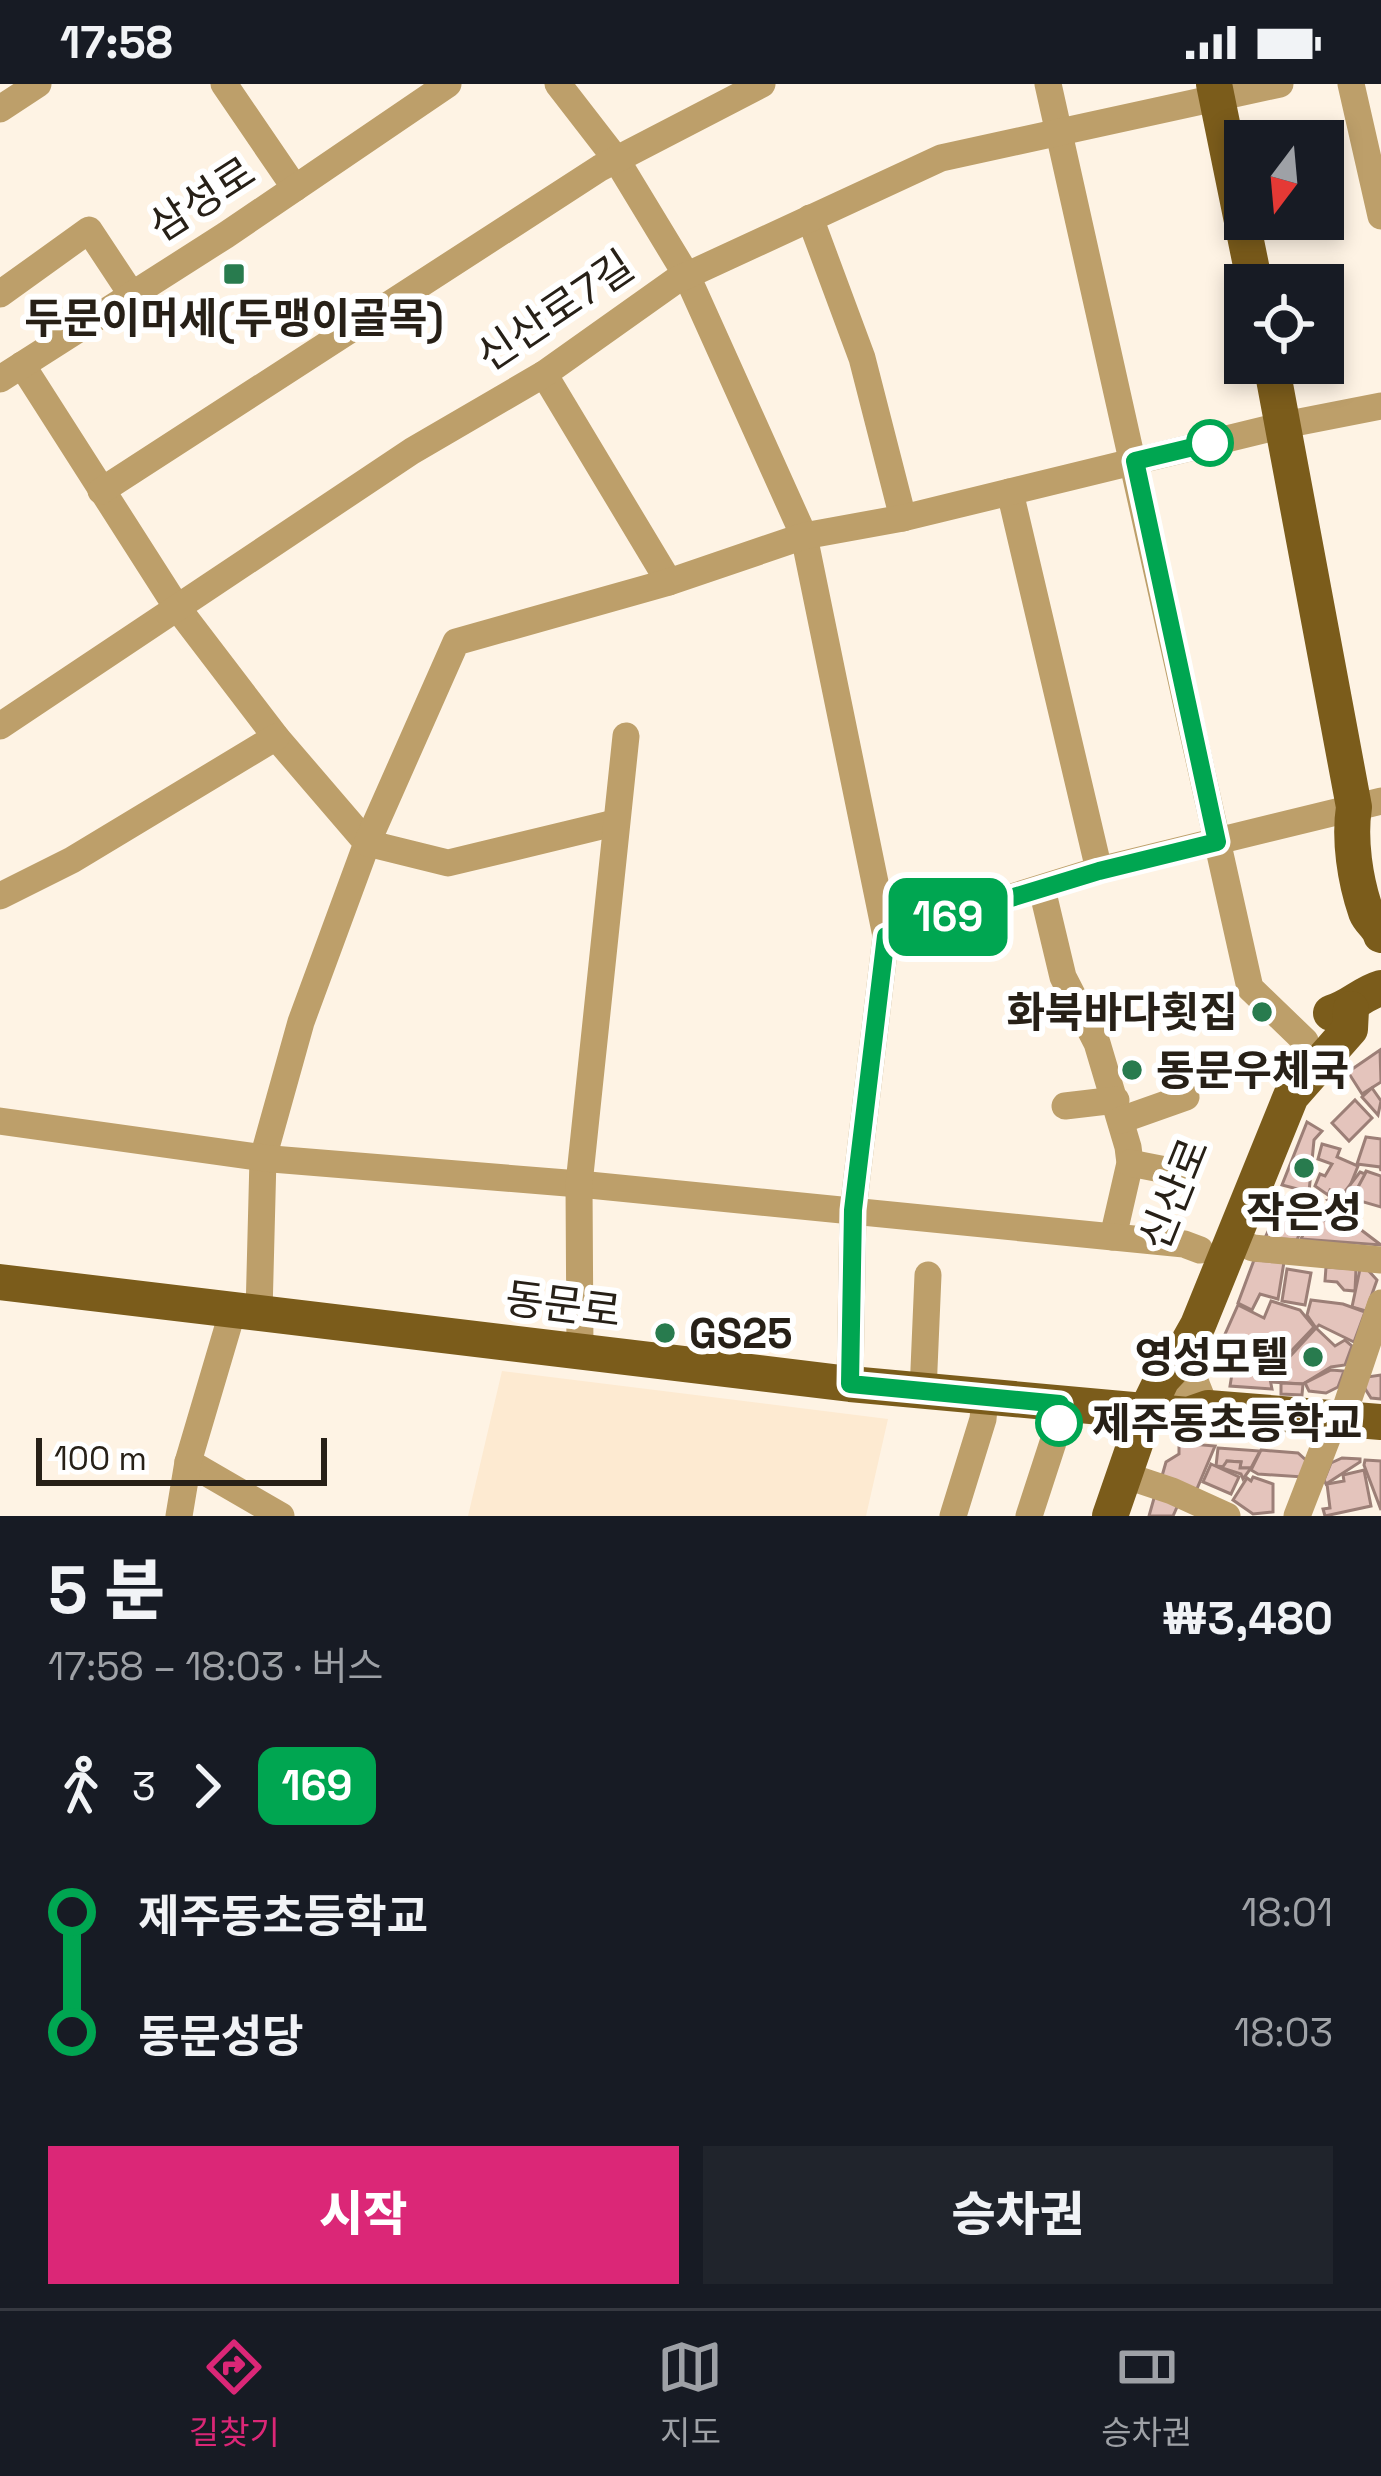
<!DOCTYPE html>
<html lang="ko">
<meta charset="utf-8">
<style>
:root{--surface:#171b24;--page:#20242c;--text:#f1f3f6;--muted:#9ea1a6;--line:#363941;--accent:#db2777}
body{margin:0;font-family:"Space Grotesk","Noto Sans KR",sans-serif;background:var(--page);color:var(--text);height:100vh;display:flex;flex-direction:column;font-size:45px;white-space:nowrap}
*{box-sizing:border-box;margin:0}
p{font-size:39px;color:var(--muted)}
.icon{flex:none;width:66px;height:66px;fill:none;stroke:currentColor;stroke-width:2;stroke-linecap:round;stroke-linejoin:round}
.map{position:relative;height:1432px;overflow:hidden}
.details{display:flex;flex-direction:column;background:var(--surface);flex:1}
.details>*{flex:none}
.badge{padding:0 24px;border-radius:18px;font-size:42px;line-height:78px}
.needle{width:78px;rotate:196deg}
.tools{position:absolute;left:1224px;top:36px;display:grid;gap:24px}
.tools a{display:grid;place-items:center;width:120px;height:120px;border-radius:0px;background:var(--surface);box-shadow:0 6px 18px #0003;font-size:60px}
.scale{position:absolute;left:36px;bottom:30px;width:291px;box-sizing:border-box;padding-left:12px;border:6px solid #272017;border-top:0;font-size:33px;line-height:42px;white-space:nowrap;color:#272017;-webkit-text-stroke:9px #fff;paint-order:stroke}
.map>.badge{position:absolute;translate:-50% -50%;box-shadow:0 0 0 6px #fff}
.legs{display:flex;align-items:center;gap:18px;height:132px;padding:0 48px;font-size:39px}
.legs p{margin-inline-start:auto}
.summary{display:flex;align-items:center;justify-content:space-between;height:204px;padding:0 48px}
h1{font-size:66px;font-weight:800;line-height:90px}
.cta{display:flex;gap:24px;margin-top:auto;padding:24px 48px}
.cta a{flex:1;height:138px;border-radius:0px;background:var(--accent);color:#fff;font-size:48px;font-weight:800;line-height:138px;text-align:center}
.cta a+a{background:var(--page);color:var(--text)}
ul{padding:0 48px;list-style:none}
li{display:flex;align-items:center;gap:42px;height:120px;font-size:45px}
li i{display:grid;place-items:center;width:18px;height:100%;margin:0 15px;background:currentColor}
li i::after{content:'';width:30px;height:30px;margin:-15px;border:9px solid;border-radius:50%;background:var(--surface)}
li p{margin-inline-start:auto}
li:first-child i{background:linear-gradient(#0000 50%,currentColor 0)}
li:last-child i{background:linear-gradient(currentColor 50%,#0000 0)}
.status{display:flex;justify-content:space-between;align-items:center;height:84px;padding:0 60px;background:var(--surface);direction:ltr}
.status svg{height:33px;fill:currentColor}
.dock{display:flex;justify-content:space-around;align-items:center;height:168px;border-top:3px solid var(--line);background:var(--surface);font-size:33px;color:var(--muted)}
.dock a{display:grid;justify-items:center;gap:6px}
.dock .active{color:var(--accent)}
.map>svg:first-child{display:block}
</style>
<div class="status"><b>17:58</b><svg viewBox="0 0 49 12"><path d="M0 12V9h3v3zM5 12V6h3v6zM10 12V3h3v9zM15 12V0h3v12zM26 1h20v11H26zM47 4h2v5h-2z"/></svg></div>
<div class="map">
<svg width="1381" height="1432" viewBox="0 0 1381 1432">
<rect width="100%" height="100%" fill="#fef3e4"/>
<path fill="#fdead1" d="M502 1287 888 1335 866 1432H468Z"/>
<g fill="#e4c4bc" stroke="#9c7f77" stroke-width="3">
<path d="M1380 966 1381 998 1362 1010 1348 988Z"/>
<path d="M1372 1004 1381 1017 1378 1031 1362 1013Z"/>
<path d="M1355 1016 1372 1034 1349 1057 1332 1039Z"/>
<path d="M1307 1038 1322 1047 1314 1056 1309 1108 1282 1101Z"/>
<path d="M1366 1053 1381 1055V1087L1380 1083 1357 1080Z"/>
<path d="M1322 1060 1340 1065 1337 1073 1358 1082 1348 1107 1340 1110 1330 1106 1328 1111 1315 1102 1320 1090 1325 1092 1332 1080 1318 1075Z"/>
<path d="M1366 1087 1381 1092V1123L1360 1117 1353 1111Z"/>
<path d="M1360 1088 1365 1090 1349 1120 1355 1125 1350 1131 1328 1116 1343 1110Z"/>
<path d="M1284 1113 1318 1122 1307 1130 1297 1156 1265 1154Z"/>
<path d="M1313 1130 1324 1131 1323 1136 1352 1139 1381 1161 1301 1155Z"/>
<path d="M1254 1176 1284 1178 1278 1215 1260 1210 1252 1226 1238 1219Z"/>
<path d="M1326 1183 1356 1185 1355 1207 1344 1206 1337 1198 1325 1197Z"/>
<path d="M1287 1185 1311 1189 1305 1221 1282 1217Z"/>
<path d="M1360 1185H1367L1377 1196 1366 1227 1352 1223Z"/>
<path d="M1311 1216 1343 1220 1365 1228 1354 1258 1319 1241 1316 1244 1307 1231Z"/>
<path d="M1271 1217 1300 1226 1314 1243 1276 1283 1248 1270 1245 1277 1231 1271 1234 1265 1222 1257 1238 1221 1264 1234Z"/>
<path d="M1316 1244 1335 1262 1345 1256 1352 1262 1345 1281 1331 1283 1303 1300 1272 1298V1292Z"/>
<path d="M1234 1277 1267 1280 1272 1305 1230 1302Z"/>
<path d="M1331 1286 1344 1287 1338 1303 1326 1309 1309 1307 1305 1299Z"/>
<path d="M1381 1291V1315L1371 1314 1364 1303 1367 1293Z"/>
<path d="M1281 1299 1303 1300 1302 1311 1281 1310Z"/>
<path d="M1179 1359 1215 1362 1196 1407 1162 1392 1166 1378 1179 1370Z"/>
<path d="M1218 1364 1260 1367 1251 1384H1240L1241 1378 1227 1377 1226 1383 1216 1382Z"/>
<path d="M1261 1366 1298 1369 1308 1378 1303 1393 1258 1390 1251 1386Z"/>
<path d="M1342 1374 1360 1375V1378L1326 1400 1324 1396 1331 1379Z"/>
<path d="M1365 1376 1381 1377V1426L1364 1381Z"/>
<path d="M1227 1377 1241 1378 1240 1384H1251L1243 1395 1241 1390 1222 1384Z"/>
<path d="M1211 1380 1239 1393 1231 1410 1203 1398Z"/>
<path d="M1364 1386 1371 1422 1325 1432 1323 1425 1330 1424 1327 1400 1344 1397 1343 1391Z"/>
<path d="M1253 1393 1273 1400V1428L1253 1430 1233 1416 1247 1394 1251 1397Z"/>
<path d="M1156 1407 1181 1414 1173 1432H1149Z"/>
</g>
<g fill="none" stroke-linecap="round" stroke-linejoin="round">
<g stroke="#bd9f6a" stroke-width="27">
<path d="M224 0 295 104"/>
<path d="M558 0 616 75 687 192 804 452 886 852 853 1126 850 1300"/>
<path d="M1048 0 1250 904 1305 957"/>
<path d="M1351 0 1381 132"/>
<path d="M0 25 38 0"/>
<path d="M810 134 862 274 903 434"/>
<path d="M0 210 89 146 132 211"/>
<path d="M22 281 176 522 276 653 367 759 301 938 263 1074 259 1229"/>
<path d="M544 290 669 498"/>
<path d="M0 295 226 151 448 0"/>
<path d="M101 407 600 84 762 0"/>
<path d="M1010 408 1099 786"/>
<path d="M0 642 412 367 544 290 675 197 941 74 1280 0"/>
<path d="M614 739 448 779 367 759 456 558 669 498 804 452 903 434 1284 341 1381 322"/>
<path d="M1042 805 1063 893 1097 959 1128 1063 1130 1079 1113 1153"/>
<path d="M0 812 72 776 276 653"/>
<path d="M886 852 1099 786 1381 717"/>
<path d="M1065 1022 1116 1016"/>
<path d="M1121 1036 1186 1013"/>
<path d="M0 1037 272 1075 579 1100 1184 1160 1200 1166"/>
<path d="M1130 1079 1181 1089"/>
<path d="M1231 1155 1253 1164 1381 1176"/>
<path d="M580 1268 579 1100 626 652"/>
<path d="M1189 1282 1201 1312V1314L1177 1311Z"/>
<path d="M923 1308 928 1191"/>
<path d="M1342 1335 1381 1219"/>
<path d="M188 1378 281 1432"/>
<path d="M1124 1391 1172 1407 1227 1432"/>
<path d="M179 1432 188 1378 233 1226"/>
<path d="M953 1432 983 1335 985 1313"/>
<path d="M1029 1432 1058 1343 1060 1320"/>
<path d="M1297 1432 1328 1352"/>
</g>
<g stroke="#7b5c1b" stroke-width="36">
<path d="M1214 0 1255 201"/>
<path d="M1271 279 1354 723C1349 756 1355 796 1366 828 1370 838 1378 841 1381 851"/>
<path d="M1331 929C1353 922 1361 910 1381 904"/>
<path d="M0 1198 850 1300 1188 1331 1208 1324 1381 1338"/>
<path d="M1110 1432 1146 1328 1162 1295 1176 1280 1198 1241 1291 1012 1350 945 1351 925"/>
</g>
</g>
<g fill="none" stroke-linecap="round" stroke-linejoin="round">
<defs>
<path id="line-1" d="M1059 1339 1060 1320 850 1300 853 1126 886 852 1099 787 1217 758 1135 377 1210 359"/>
</defs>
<use href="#line-1" stroke="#fff" stroke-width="27"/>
<use href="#line-1" stroke="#00a651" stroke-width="18"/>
</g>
<g fill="#287b4e" stroke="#fff" stroke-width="4.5">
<rect x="222" y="178" width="24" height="24" rx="6"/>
<circle cx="1262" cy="928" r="12"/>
<circle cx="1132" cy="986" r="12"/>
<circle cx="1304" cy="1084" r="12"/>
<circle cx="665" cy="1249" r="12"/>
<circle cx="1313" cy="1273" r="12"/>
</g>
<g fill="#fff" stroke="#00a651" stroke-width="6">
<circle cx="1210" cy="359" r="21"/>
<circle cx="1059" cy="1339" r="21"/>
</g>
<g text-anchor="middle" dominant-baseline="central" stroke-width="12" stroke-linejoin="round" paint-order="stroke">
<g font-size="42" fill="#272017" stroke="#fff">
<text transform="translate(202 115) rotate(-33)">삼성로</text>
<text transform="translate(555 227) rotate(-34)">신산로7길</text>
<text transform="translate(1174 1110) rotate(-68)">신산로</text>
<text transform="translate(563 1221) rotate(7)">동문로</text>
</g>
<g font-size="42" font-weight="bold" fill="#272017" stroke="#fff">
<text x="234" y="234">두문이머세(두맹이골목)</text>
<text x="1238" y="928" text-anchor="end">화북바다횟집</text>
<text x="1156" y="986" text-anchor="start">동문우체국</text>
<text x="1304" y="1128">작은성</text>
<text x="689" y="1249" text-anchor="start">GS25</text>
<text x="1289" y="1273" text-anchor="end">영성모텔</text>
</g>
<g font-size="42" font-weight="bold" fill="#272017" stroke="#fff" text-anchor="start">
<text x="1092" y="1339">제주동초등학교</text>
</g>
</g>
</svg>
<div class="tools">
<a><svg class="needle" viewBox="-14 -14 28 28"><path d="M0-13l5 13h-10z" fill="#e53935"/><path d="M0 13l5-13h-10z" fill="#9ea1a6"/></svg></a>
<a><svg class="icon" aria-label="locate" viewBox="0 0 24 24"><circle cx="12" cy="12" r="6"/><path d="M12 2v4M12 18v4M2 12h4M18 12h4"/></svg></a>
</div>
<div class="scale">100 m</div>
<b class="badge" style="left:948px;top:833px;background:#00a651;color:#fff">169</b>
</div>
<section class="details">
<div class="summary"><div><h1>5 분</h1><p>17:58 – 18:03 · 버스</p></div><b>₩3,480</b></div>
<div class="legs"><svg class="icon" aria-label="walk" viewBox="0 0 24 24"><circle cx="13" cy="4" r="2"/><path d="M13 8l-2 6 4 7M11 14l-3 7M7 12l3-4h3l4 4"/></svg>3<svg class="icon" aria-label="forward" viewBox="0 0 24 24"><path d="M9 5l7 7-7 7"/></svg><b class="badge" style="background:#00a651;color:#fff">169</b></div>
<ul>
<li><i style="color:#00a651"></i><b>제주동초등학교</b><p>18:01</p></li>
<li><i style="color:#00a651"></i><b>동문성당</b><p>18:03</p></li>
</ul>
<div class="cta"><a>시작</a><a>승차권</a></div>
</section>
<nav class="dock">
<a class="active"><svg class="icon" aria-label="directions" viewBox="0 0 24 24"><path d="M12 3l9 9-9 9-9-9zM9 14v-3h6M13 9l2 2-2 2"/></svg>길찾기</a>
<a><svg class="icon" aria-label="map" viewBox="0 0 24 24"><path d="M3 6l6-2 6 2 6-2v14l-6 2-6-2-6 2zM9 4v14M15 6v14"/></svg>지도</a>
<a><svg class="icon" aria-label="tickets" viewBox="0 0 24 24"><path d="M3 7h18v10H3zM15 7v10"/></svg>승차권</a>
</nav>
